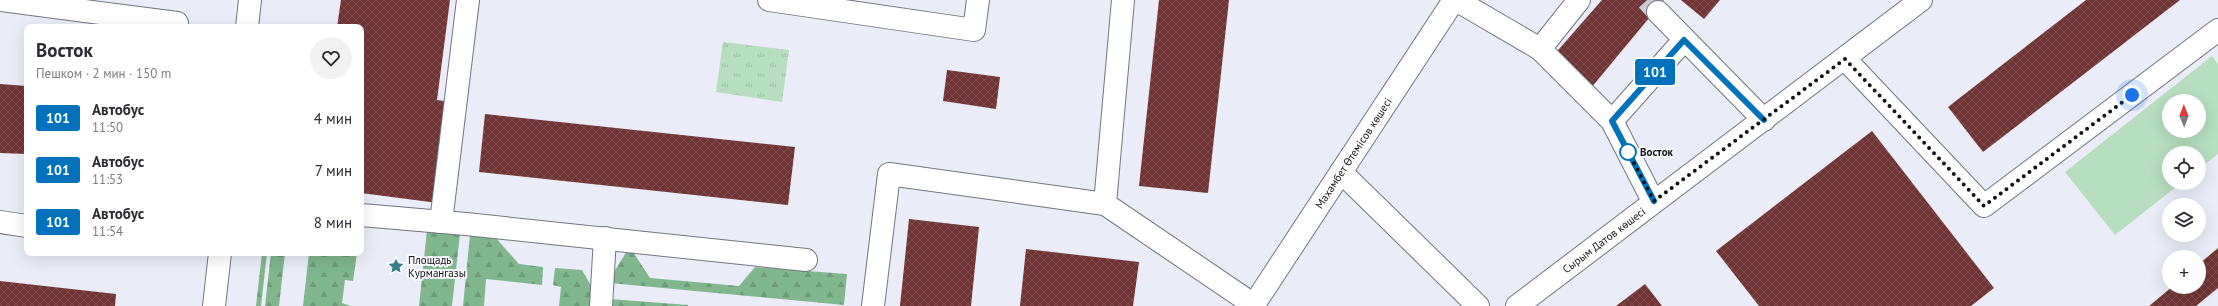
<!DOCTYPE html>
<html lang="ru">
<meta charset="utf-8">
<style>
:root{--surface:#fff;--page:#f2f2f3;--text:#2b2b33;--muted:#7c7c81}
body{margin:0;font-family:"PT Sans",sans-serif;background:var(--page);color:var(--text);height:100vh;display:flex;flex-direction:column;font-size:15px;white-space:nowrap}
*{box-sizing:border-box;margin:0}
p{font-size:13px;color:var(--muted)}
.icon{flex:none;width:22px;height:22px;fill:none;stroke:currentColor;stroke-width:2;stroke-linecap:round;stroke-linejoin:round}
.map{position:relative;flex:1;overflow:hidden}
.details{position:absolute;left:24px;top:24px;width:340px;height:232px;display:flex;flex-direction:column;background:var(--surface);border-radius:8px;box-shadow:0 4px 16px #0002}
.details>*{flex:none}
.badge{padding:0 8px;border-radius:3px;font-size:14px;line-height:26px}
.needle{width:26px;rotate:359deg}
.buttons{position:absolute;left:2162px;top:94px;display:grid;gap:8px}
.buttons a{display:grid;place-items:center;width:44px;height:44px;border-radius:50%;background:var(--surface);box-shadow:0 4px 16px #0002;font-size:20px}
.you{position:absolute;width:20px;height:20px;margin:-10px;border:3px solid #fff;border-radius:50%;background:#1a73e8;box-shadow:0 0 0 6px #1a73e833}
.map>.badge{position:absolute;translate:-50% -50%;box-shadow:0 0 0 2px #fff}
.round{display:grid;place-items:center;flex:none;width:42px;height:42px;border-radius:21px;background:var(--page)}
.head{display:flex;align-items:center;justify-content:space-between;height:68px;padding:0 12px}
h1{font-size:19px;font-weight:700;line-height:30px}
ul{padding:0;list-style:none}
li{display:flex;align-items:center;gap:12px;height:52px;padding:0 12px}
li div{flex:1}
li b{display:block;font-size:15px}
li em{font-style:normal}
li .badge{min-width:44px;font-weight:700;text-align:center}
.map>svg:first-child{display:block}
</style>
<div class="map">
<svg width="2218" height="306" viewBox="0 0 2218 306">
<defs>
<pattern id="grass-tufts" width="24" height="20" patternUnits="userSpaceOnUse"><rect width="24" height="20" fill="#b6debf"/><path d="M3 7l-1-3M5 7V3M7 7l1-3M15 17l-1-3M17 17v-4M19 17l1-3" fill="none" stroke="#9bbea3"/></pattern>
<pattern id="forest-firs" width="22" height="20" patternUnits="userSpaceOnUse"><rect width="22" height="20" fill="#80b78d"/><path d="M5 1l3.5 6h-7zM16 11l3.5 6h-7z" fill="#6e9c79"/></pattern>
<pattern id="building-cross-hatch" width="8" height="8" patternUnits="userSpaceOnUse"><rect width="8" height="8" fill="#6f3433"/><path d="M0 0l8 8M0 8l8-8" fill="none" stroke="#7e4e4e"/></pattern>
</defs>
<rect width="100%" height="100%" fill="#eaedf7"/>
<path fill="url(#grass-tufts)" d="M723 42 789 50 782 102 716 92Z"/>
<g fill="url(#forest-firs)">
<path d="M427 230 460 234 452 306H419Z"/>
<path d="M470 235 495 237 519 264 543 267 542 285 486 279 484 306H463Z"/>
<path d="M627 251 633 252 650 278 739 286 755 267 847 274 844 305 610 283 611 277Z"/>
<path d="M262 253H267L261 306H256Z"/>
<path d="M271 253H285L279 306H265Z"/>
<path d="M309 253H357L353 281 345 280 342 303 351 306H303Z"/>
<path d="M555 268 582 270 594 291 592 306H559L561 287 553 285Z"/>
<path d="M610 299 688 305V306H610Z"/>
</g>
<path fill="#b6debf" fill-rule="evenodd" d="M2212 56 2218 64V154L2199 169V153H2169V183H2181L2115 235 2065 172ZM2169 101H2199V131H2169Z"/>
<g fill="url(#building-cross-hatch)">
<path d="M341 0H450L437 100 451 102 438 203 361 193V27H337Z"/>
<path d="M1159 0H1229L1208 193 1139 186Z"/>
<path d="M1602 0H1664L1586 94 1552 57Z"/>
<path d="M1681 0H1720L1704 19Z"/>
<path d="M2086 0H2180L1983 152 1948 107Z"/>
<path d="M947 70 1000 77 996 109 943 101Z"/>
<path d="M0 84 27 86V154L0 153Z"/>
<path d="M485 114 795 147 788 205 479 172Z"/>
<path d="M1872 131 1994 288 1971 306H1759L1716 251Z"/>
<path d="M909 219 979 227 971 306H900Z"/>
<path d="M2218 248V288L2196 306H2149L2172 287H2199V264Z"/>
<path d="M1026 249 1139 262 1133 306H1020Z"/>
<path d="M0 281 116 294 115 306H0Z"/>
<path d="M1645 284 1662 306H1616Z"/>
</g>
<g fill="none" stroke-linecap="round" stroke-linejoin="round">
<path stroke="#caccd5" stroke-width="22" stroke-dasharray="22 11" stroke-linecap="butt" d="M1647 0 1658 12"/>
<defs>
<g id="minor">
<path d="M0 0 177 23"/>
<path d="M769 0 974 30 978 0"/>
<path d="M1123 0 1105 204 1254 305"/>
<path d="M1456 0 1540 49 1612 121 1653 201"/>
<path d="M1658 12 1764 120"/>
<path d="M247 27 250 0"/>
<path d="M1540 49 1579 0"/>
<path d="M1845 59 1984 206 2218 30"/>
<path d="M1612 121 1684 40"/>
<path d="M1341 172 1478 306"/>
<path d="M361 215 466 224 806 260"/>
<path d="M0 222 27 226"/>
<path d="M441 222 468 0"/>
<path d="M214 306 220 253"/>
<path d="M601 306 605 238"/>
<path d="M873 306 889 174 1105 204"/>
</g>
<g id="major">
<path id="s1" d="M1253 306 1454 0"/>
<path id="s2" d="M1517 306 1921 0"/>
</g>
</defs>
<use href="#minor" stroke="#72757e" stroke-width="24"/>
<use href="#major" stroke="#72757e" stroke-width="24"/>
<use href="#minor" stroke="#fff" stroke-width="22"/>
<use href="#major" stroke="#fff" stroke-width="22"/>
</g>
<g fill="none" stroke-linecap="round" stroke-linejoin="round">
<defs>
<path id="line" d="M1654 201 1612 121 1684 40 1764 120"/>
</defs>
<use href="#line" stroke="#fff" stroke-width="9"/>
<use href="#line" stroke="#0072bc" stroke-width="6"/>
<path stroke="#121317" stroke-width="4" stroke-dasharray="0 7.2" d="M1628 152 1626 148 1654 201 1845 59 1984 206 2132 95"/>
</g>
<defs>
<symbol id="sight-bare" viewBox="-9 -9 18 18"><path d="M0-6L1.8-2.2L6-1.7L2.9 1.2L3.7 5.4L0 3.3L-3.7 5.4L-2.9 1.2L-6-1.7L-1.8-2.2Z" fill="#377c8a" stroke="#f9fafe" stroke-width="2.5" paint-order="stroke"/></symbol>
</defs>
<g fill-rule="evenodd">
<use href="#sight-bare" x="385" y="255" width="22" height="22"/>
</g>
<circle fill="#fff" stroke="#0072bc" stroke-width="2" cx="1628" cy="152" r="8"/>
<g text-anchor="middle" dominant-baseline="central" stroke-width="4" stroke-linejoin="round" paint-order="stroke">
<g font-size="11" font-weight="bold" fill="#121317" stroke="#f9fafe" text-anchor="start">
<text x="1640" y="152">Восток</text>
</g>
<g font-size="11" fill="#121317" stroke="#f9fafe">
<text stroke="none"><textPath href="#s1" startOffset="183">Махамбет Өтемісов көшесі</textPath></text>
<text stroke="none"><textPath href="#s2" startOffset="109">Сырым Датов көшесі</textPath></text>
</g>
<g font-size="11" fill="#121317" stroke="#f9fafe" text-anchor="start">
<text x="408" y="260">Площадь<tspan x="408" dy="13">Курмангазы</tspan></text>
</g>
</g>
</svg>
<div class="buttons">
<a><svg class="needle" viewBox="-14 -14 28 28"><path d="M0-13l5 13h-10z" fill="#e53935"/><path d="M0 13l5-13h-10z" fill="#7c7c81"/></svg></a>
<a><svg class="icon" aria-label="locate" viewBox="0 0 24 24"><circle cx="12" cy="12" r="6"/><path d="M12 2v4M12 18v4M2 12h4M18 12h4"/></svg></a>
<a><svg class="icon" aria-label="layers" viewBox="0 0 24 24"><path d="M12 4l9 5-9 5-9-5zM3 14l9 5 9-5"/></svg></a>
<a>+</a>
</div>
<div class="you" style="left:2132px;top:95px"></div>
<b class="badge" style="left:1655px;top:72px;background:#0072bc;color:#fff">101</b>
<section class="details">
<div class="head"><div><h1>Восток</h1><p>Пешком · 2 мин · 150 m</p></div><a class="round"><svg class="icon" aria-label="heart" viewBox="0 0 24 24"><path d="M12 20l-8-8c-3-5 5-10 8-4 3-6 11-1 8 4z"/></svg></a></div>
<ul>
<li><span class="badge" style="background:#0072bc;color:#fff">101</span><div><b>Автобус</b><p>11:50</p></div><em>4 мин</em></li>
<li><span class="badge" style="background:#0072bc;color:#fff">101</span><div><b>Автобус</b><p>11:53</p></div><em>7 мин</em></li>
<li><span class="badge" style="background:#0072bc;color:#fff">101</span><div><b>Автобус</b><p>11:54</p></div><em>8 мин</em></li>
</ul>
</section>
</div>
